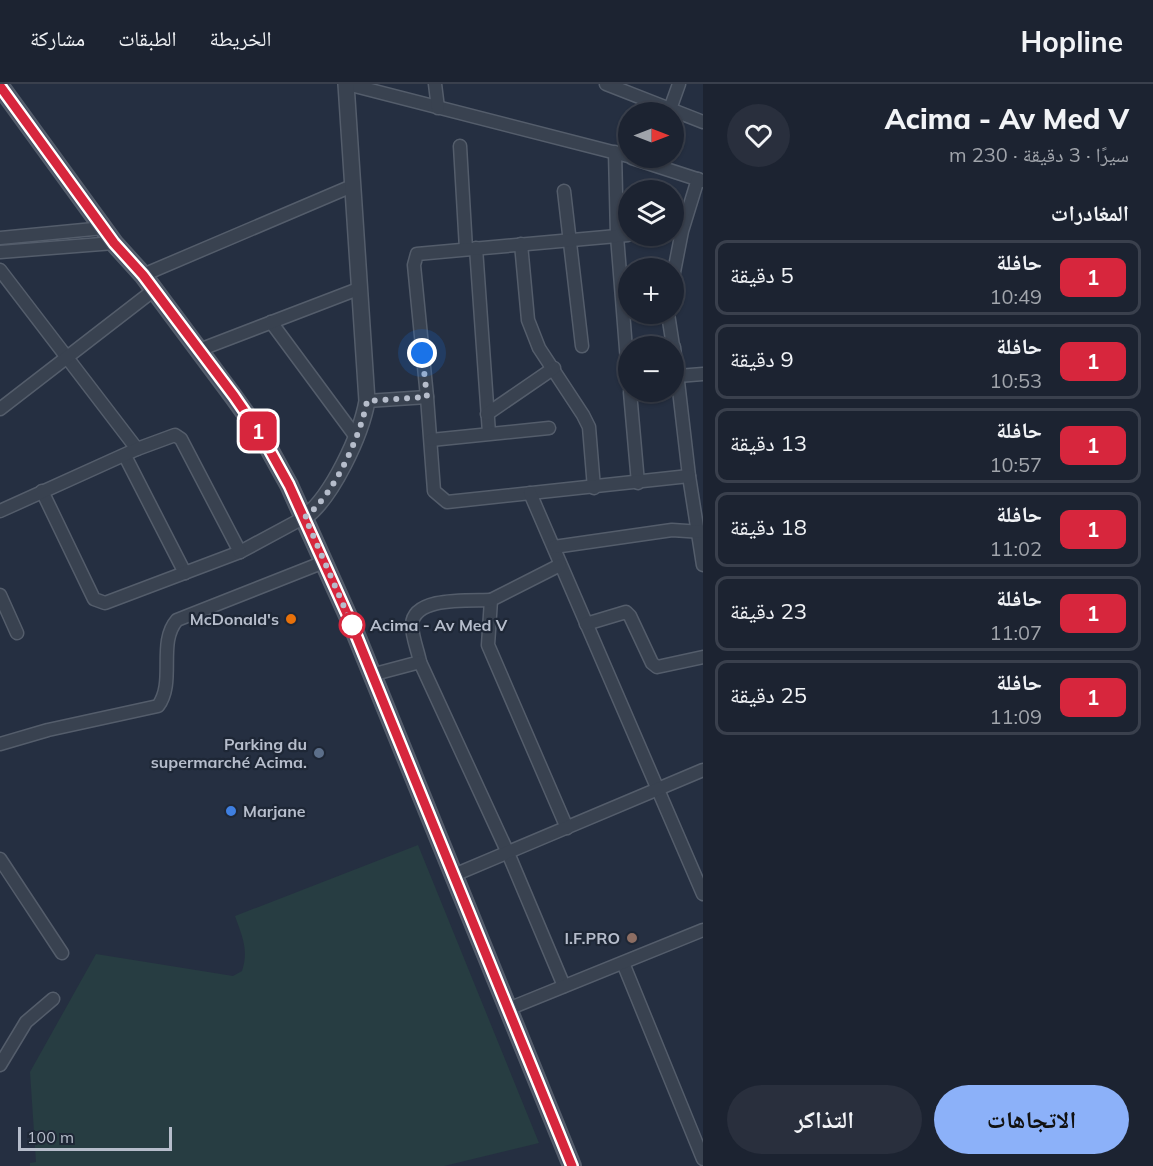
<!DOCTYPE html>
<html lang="ar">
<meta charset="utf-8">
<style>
:root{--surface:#1c2331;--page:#292f3d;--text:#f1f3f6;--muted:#a0a4ab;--line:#3a404d;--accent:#8cb1f9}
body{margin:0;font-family:Mulish,"Noto Naskh Arabic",sans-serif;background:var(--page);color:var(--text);direction:rtl;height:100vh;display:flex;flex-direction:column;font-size:22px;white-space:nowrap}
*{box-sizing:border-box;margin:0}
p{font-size:20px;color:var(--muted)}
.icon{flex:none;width:33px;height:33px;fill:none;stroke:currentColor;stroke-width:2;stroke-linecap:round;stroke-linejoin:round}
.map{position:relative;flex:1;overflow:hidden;direction:ltr}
.side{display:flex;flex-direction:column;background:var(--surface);width:450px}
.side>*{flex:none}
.badge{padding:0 12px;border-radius:9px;font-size:21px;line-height:39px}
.needle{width:39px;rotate:90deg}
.buttons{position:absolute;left:618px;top:18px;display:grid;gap:12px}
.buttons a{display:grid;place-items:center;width:66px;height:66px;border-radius:50%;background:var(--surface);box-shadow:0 2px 4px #0004,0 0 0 2px var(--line);font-size:30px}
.scale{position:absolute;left:18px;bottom:15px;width:154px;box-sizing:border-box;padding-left:6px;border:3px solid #b6bdcb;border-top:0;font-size:16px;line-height:21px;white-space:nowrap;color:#b6bdcb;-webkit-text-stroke:4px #1e2736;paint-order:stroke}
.you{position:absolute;width:30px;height:30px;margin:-15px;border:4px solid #fff;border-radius:50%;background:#1a73e8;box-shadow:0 0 0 9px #1a73e833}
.map>.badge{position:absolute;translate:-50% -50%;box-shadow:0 0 0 3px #fff}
h2{padding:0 24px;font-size:22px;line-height:54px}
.round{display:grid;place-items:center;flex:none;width:63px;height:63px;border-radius:32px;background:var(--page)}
.summary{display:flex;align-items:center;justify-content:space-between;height:102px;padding:0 24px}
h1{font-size:28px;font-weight:800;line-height:45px}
.cta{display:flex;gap:12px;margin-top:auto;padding:12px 24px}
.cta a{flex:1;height:69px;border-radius:36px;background:var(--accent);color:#111;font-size:24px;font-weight:800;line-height:69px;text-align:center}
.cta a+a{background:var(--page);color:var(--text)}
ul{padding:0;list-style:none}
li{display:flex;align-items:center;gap:18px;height:75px;margin:0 12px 9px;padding:0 12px;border:3px solid var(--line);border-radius:12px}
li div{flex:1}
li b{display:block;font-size:22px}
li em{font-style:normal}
li .badge{min-width:66px;font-weight:700;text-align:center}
header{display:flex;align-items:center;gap:36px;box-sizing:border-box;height:84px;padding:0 30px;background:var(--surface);border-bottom:2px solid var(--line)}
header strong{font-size:28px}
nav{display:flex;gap:33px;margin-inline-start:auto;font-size:21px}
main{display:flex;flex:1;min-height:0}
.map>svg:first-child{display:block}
</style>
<header>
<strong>Hopline</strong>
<nav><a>الخريطة</a><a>الطبقات</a><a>مشاركة</a></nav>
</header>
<main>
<section class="side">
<div class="summary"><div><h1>Acima - Av Med V</h1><p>سيرًا · 3 دقيقة · 230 m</p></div><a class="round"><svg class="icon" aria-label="heart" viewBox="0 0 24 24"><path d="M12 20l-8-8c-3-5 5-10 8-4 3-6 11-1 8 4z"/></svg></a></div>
<h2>المغادرات</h2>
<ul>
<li><span class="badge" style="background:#d7263d;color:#fff">1</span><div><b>حافلة</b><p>10:49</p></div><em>5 دقيقة</em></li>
<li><span class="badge" style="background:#d7263d;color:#fff">1</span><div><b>حافلة</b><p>10:53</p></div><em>9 دقيقة</em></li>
<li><span class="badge" style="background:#d7263d;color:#fff">1</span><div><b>حافلة</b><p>10:57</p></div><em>13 دقيقة</em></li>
<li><span class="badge" style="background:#d7263d;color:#fff">1</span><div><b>حافلة</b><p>11:02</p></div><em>18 دقيقة</em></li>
<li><span class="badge" style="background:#d7263d;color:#fff">1</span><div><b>حافلة</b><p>11:07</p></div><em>23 دقيقة</em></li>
<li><span class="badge" style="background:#d7263d;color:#fff">1</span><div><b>حافلة</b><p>11:09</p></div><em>25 دقيقة</em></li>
</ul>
<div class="cta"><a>الاتجاهات</a><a>التذاكر</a></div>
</section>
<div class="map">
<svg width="703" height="1082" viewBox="0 0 703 1082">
<rect width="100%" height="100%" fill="#252f41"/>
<path fill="#273d42" d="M418 761 539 1059 444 1082H30V1079L36 1078 30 988 96 870 233 892 242 887C249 866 242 852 235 832Z"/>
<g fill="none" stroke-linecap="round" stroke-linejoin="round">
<defs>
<g id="minor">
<path d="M347 0 628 72"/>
<path d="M435 0 438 24"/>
<path d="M606 0 703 38"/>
<path d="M669 28 679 0"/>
<path d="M460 62 466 165"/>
<path d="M615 68 617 152 628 290"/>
<path d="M632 74 703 97"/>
<path d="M564 107 582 262"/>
<path d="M0 154 104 144"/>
<path d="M521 160 528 236 539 264 583 331 589 343 594 404"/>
<path d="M476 164 489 349"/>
<path d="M0 168 114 159"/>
<path d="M0 186 137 365"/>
<path d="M674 188 682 147 698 95"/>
<path d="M143 191 352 102"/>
<path d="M668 230 673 262"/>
<path d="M271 238 356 353"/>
<path d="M674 263 689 392 703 481"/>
<path d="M199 266 358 205"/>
<path d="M678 292 703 290"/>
<path d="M630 308 638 399"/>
<path d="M427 313 414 181 417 170 628 151"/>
<path d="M367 317 427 313 434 407 447 418 689 392"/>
<path d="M0 325 154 206"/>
<path d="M487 330 554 284"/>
<path d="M431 356 549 344"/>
<path d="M125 372 185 489"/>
<path d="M42 407 94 515 105 519 240 468 305 433"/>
<path d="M530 409 703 810"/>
<path d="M0 427 137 365 175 351 181 355 240 468"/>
<path d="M554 463 672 446 702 448"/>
<path d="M560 481 491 516 488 561 567 744"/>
<path d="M0 511 17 549"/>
<path d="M586 540 626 528 630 532 652 579 657 583 703 573"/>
<path d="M420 578C418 567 412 553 412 541 413 512 469 517 491 516"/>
<path d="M371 591 420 578 508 769 564 902"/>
<path d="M0 660 48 646 158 622C176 598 157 559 177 536L324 478"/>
<path d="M0 775 62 869"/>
<path d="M454 791 703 686"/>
<path d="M623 879 703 1075"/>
<path d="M508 925 703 846"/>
<path d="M0 981 26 938 53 915"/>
</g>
<path id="tertiary" d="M305 433C332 413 361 351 367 317L346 0"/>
<path id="secondary" d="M0 2 114 159 143 191 233 312 263 354 289 401 352 541 572 1082"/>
</defs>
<use href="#minor" stroke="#545d6b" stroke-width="15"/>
<use href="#tertiary" stroke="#545d6b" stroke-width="18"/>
<use href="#secondary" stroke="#545d6b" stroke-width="20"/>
<use href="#minor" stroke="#394250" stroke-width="12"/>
<use href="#tertiary" stroke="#394250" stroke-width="15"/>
<use href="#secondary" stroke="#475063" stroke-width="16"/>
</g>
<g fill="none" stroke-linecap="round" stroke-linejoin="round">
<defs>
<path id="line" d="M0 2 114 159 143 191 234 312 263 354 289 401 352 541 572 1082"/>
</defs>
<use href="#line" stroke="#fff" stroke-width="14"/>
<use href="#line" stroke="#d7263d" stroke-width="9"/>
<path stroke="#b6bdcb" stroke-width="6" stroke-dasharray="0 10.8" d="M352 541 305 433C333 413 361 351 367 317L427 313 422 269"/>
</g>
<circle fill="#e8710a" stroke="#1e2736" stroke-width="2" cx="291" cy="535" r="6"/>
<circle fill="#fff" stroke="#d7263d" stroke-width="3" cx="352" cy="541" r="12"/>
<circle fill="#5c6f8a" stroke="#1e2736" stroke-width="2" cx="319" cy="669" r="6"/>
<circle fill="#3f7fe0" stroke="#1e2736" stroke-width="2" cx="231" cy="727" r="6"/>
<circle fill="#8d6e63" stroke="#1e2736" stroke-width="2" cx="632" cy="854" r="6"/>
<g text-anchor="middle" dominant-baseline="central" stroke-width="4.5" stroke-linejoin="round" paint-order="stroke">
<g font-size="16" font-weight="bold" fill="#b6bdcb" stroke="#1e2736" text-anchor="end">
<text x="279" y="535">McDonald's</text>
<text x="307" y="660">Parking du<tspan x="307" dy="18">supermarché Acima.</tspan></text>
<text x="243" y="727" text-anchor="start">Marjane</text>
<text x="620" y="854">I.F.PRO</text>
</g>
<g font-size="16" font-weight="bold" fill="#b6bdcb" stroke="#1e2736" text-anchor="start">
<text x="370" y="541">Acima - Av Med V</text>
</g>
</g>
</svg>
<div class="buttons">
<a><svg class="needle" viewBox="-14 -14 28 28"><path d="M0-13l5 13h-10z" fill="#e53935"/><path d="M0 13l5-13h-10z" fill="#a0a4ab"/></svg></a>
<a><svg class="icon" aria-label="layers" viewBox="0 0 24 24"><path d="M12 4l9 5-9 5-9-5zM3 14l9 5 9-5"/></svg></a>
<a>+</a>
<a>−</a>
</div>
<div class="scale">100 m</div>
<div class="you" style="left:422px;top:269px"></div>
<b class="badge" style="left:258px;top:347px;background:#d7263d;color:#fff">1</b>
</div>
</main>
